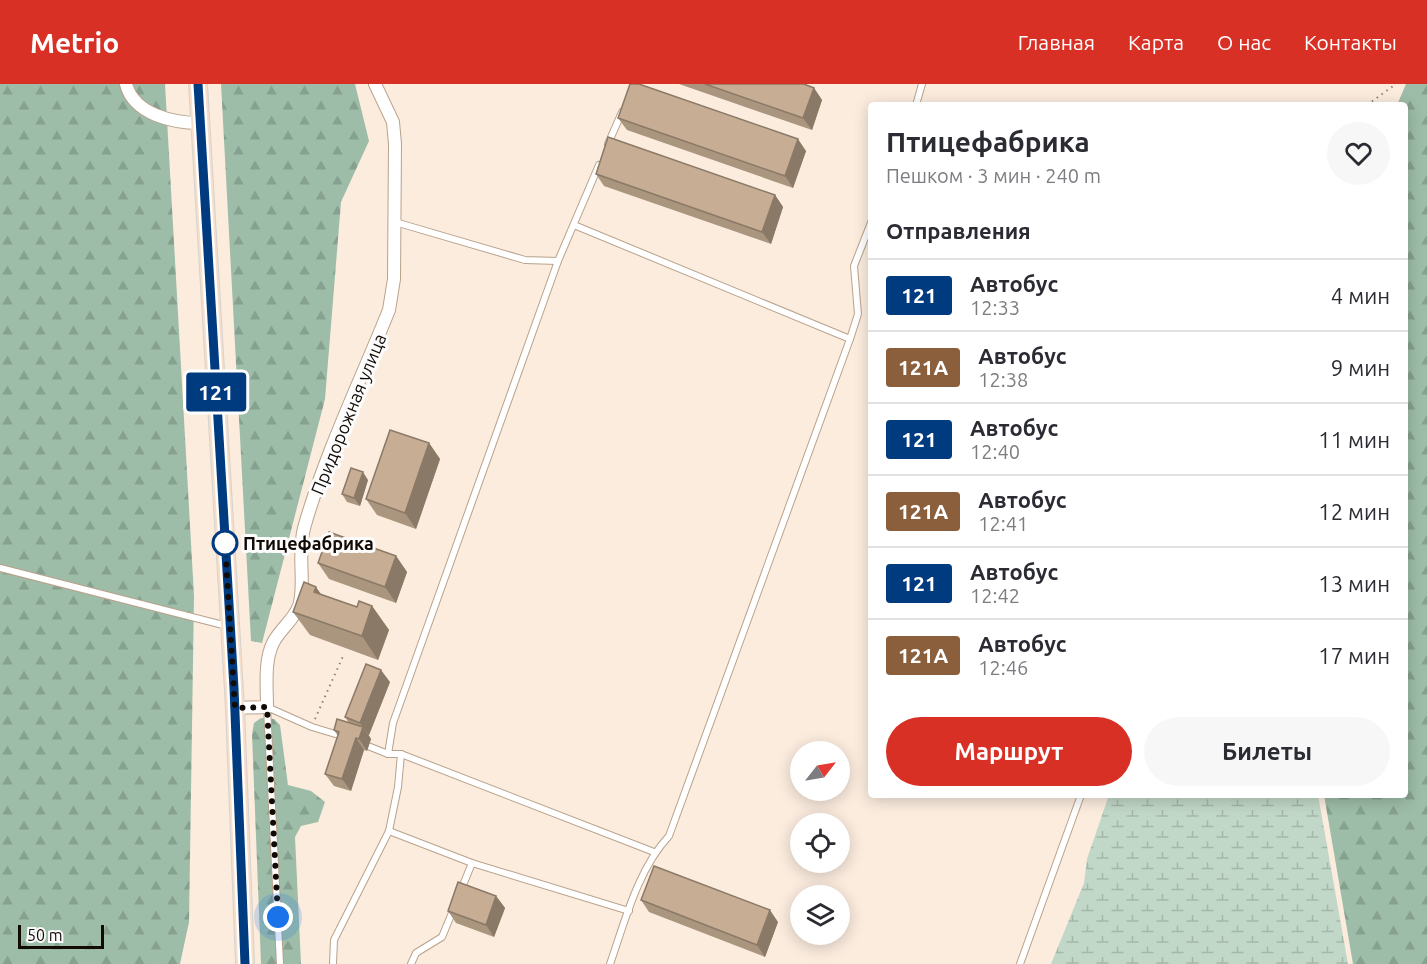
<!DOCTYPE html>
<html lang="ru">
<meta charset="utf-8">
<style>
:root{--surface:#fff;--page:#f7f7f7;--text:#2b2b33;--muted:#7c7c81;--line:#e1e1e2;--accent:#d93025}
body{margin:0;font-family:Ubuntu,sans-serif;background:var(--page);color:var(--text);height:100vh;display:flex;flex-direction:column;font-size:22px;white-space:nowrap}
*{box-sizing:border-box;margin:0}
p{font-size:20px;color:var(--muted)}
.icon{flex:none;width:33px;height:33px;fill:none;stroke:currentColor;stroke-width:2;stroke-linecap:round;stroke-linejoin:round}
.map{position:relative;flex:1;overflow:hidden}
.sheet{position:absolute;left:868px;top:18px;width:540px;height:696px;display:flex;flex-direction:column;background:var(--surface);border-radius:6px;box-shadow:0 3px 15px #0003}
.sheet>*{flex:none}
.badge{padding:0 12px;border-radius:4px;font-size:21px;line-height:39px}
.needle{width:39px;rotate:59deg}
.controls{position:absolute;left:790px;top:657px;display:grid;gap:12px}
.controls a{display:grid;place-items:center;width:60px;height:60px;border-radius:50%;background:var(--surface);box-shadow:0 3px 15px #0003;font-size:30px}
.scale{position:absolute;left:18px;bottom:15px;width:86px;box-sizing:border-box;padding-left:6px;border:3px solid #120a04;border-top:0;font-size:16px;line-height:21px;white-space:nowrap;color:#120a04;-webkit-text-stroke:4px #fcfcfc;paint-order:stroke}
.you{position:absolute;width:30px;height:30px;margin:-15px;border:4px solid #fff;border-radius:50%;background:#1a73e8;box-shadow:0 0 0 9px #1a73e833}
.map>.badge{position:absolute;translate:-50% -50%;box-shadow:0 0 0 3px #fff}
h2{padding:0 18px;font-size:22px;line-height:54px}
.round{display:grid;place-items:center;flex:none;width:63px;height:63px;border-radius:32px;background:var(--page)}
.overview{display:flex;align-items:center;justify-content:space-between;height:102px;padding:0 18px}
h1{font-size:28px;font-weight:600;line-height:45px}
.cta{display:flex;gap:12px;margin-top:auto;padding:12px 18px}
.cta a{flex:1;height:69px;border-radius:36px;background:var(--accent);color:#fff;font-size:24px;font-weight:600;line-height:69px;text-align:center}
.cta a+a{background:var(--page);color:var(--text)}
ul{padding:0;list-style:none}
li{display:flex;align-items:center;gap:18px;height:72px;padding:0 18px;border-top:2px solid var(--line)}
li div{flex:1}
li b{display:block;font-size:22px}
li em{font-style:normal}
li .badge{min-width:66px;font-weight:700;text-align:center}
header{display:flex;align-items:center;gap:36px;box-sizing:border-box;height:84px;padding:0 30px;background:var(--accent);color:#fff}
header strong{font-size:28px}
nav{display:flex;gap:33px;margin-inline-start:auto;font-size:21px}
.map>svg:first-child{display:block}
</style>
<header>
<strong>Metrio</strong>
<nav><a>Главная</a><a>Карта</a><a>О нас</a><a>Контакты</a></nav>
</header>
<div class="map">
<svg width="1427" height="880" viewBox="0 0 1427 880">
<defs>
<pattern id="forest-firs" width="22" height="20" patternUnits="userSpaceOnUse" patternTransform="scale(1.5)"><rect width="22" height="20" fill="#9dbda8"/><path d="M5 1l3.5 6h-7zM16 11l3.5 6h-7z" fill="#86a18f"/></pattern>
<pattern id="wetland-marsh" width="20" height="14" patternUnits="userSpaceOnUse" patternTransform="scale(1.5)"><rect width="20" height="14" fill="#c1d7c7"/><path d="M1 5h8M5 5V1M11 12h8M15 12V8" fill="none" stroke="#a5b7a9"/></pattern>
</defs>
<rect width="100%" height="100%" fill="#fbecde"/>
<g fill="url(#forest-firs)">
<path d="M0 0H165L194 512 189 838 180 880H0Z"/>
<path d="M221 0H355L369 57 341 118 325 315 262 559 251 557Z"/>
<path d="M1406 0H1427V880H1353L1324 711H1406V21H1397Z"/>
<path d="M261 634 274 635 280 641 288 701 311 707 325 718 318 738 301 742 295 753 301 880H261L252 650 254 639Z"/>
</g>
<path fill="url(#wetland-marsh)" d="M1109 711H1318L1348 880H1051L1084 799 1087 775Z"/>
<g fill="none" stroke-linecap="round" stroke-linejoin="round">
<defs>
<g id="service">
<path d="M916 21 922 0"/>
<path d="M608 60 622 28"/>
<path d="M395 138 525 176 558 177"/>
<path d="M574 141 850 255"/>
<path d="M0 484 227 542"/>
<path d="M363 660 388 670H401L654 768"/>
<path d="M388 670 393 639 558 177 599 81"/>
<path d="M389 747 472 779 629 827"/>
<path d="M461 806 472 779"/>
<path d="M280 880 267 623 312 643 342 652"/>
<path d="M333 880 334 856 389 747 398 703 401 670"/>
<path d="M411 880 416 869 442 853 454 824"/>
<path d="M610 880C625 837 638 785 669 752L850 255 858 230 854 182 872 136"/>
<path d="M1020 880 1081 711"/>
</g>
<g id="minor">
<path d="M126 0C134 31 174 39 200 39"/>
<path d="M235 624 267 623C267 603 264 577 273 559 280 545 293 537 299 522 306 501 297 471 304 444 325 370 360 298 389 226L394 195 395 60 393 38 375 0"/>
</g>
<path id="primary" d="M198 0 235 624 245 880"/>
</defs>
<use href="#service" stroke="#b9a28b" stroke-width="8"/>
<use href="#minor" stroke="#b9a28b" stroke-width="14"/>
<use href="#primary" stroke="#d4d3d2" stroke-width="20"/>
<g stroke="#8d8277" stroke-width="2" stroke-dasharray="1.5 4.5" stroke-linecap="butt">
<path d="M1367 21 1396 0"/>
<path d="M315 635 344 570"/>
</g>
<use href="#service" stroke="#fff" stroke-width="6"/>
<use href="#minor" stroke="#fff" stroke-width="12"/>
<use href="#primary" stroke="#f8ddc7" stroke-width="18"/>
</g>
<g fill="#aa957e">
<path d="M679 0H804L814 4 822 16 812 46Z"/>
<path d="M618 34 806 67 793 104 627 46Z"/>
<path d="M596 90 775 111 783 123 771 160 604 102Z"/>
<path d="M429 359 440 375 416 445 377 431 366 415Z"/>
<path d="M368 396 360 422 347 418 342 410Z"/>
<path d="M396 472 407 488 396 519 329 495 318 479Z"/>
<path d="M321 510 357 523 372 522 389 546 378 576 310 551 293 528Z"/>
<path d="M390 598 369 651 368 650 371 655 367 667 364 666 351 707 334 702 325 690 338 652 334 646 349 639 345 633Z"/>
<path d="M496 812 505 824 494 853 456 839 448 827Z"/>
<path d="M641 816 778 838 765 873 649 828Z"/>
</g>
<g fill="#8b7967">
<path d="M814 4 822 16 812 46 803 34Z"/>
<path d="M798 55 806 67 793 104 785 92Z"/>
<path d="M775 111 783 123 771 160 762 148Z"/>
<path d="M429 359 440 375 416 445 405 429Z"/>
<path d="M363 388 368 396 360 422 354 414Z"/>
<path d="M396 472 407 488 396 519 385 503Z"/>
<path d="M316 503 332 526 314 508Z"/>
<path d="M372 522 389 546 378 576 362 552Z"/>
<path d="M381 586 390 598 369 651 360 639Z"/>
<path d="M363 643 371 655 367 667 359 655Z"/>
<path d="M356 654 364 666 351 707 342 695Z"/>
<path d="M496 812 505 824 494 853 486 841Z"/>
<path d="M770 826 778 838 765 873 757 861Z"/>
</g>
<g fill="#c6ad93" stroke="#8b7967" stroke-width="1.5">
<path d="M630 0H639L798 55 785 92 618 34Z"/>
<path d="M705 0H804L814 4 803 34Z"/>
<path d="M608 53 775 111 762 148 596 90Z"/>
<path d="M390 346 429 359 405 429 366 415Z"/>
<path d="M351 384 363 388 354 414 342 410Z"/>
<path d="M329 448 396 472 385 503 318 479Z"/>
<path d="M304 498 316 503 314 508 357 523 359 517 372 522 362 552 293 528Z"/>
<path d="M366 580 381 586 360 639 345 633Z"/>
<path d="M337 635 363 643 359 655 356 654 342 695 325 690 339 648 334 646Z"/>
<path d="M654 782 770 826 757 861 641 816Z"/>
<path d="M458 798 496 812 486 841 448 827Z"/>
</g>
<g fill="none" stroke-linecap="round" stroke-linejoin="round">
<defs>
<path id="line" d="M198 0 234 604 245 880"/>
</defs>
<use href="#line" stroke="#fff" stroke-width="14"/>
<use href="#line" stroke="#003b80" stroke-width="9"/>
<path stroke="#120a04" stroke-width="6" stroke-dasharray="0 10.8" d="M225 459 235 624 267 623 278 833"/>
</g>
<circle fill="#fff" stroke="#003b80" stroke-width="3" cx="225" cy="459" r="12"/>
<g text-anchor="middle" dominant-baseline="central" stroke-width="6" stroke-linejoin="round" paint-order="stroke">
<g font-size="18" fill="#120a04" stroke="#fcfcfc">
<text transform="translate(348 330) rotate(-68)">Придорожная улица</text>
</g>
<g font-size="18" font-weight="bold" fill="#120a04" stroke="#fcfcfc" text-anchor="start">
<text x="243" y="459">Птицефабрика</text>
</g>
</g>
</svg>
<div class="controls">
<a><svg class="needle" viewBox="-14 -14 28 28"><path d="M0-13l5 13h-10z" fill="#e53935"/><path d="M0 13l5-13h-10z" fill="#7c7c81"/></svg></a>
<a><svg class="icon" aria-label="locate" viewBox="0 0 24 24"><circle cx="12" cy="12" r="6"/><path d="M12 2v4M12 18v4M2 12h4M18 12h4"/></svg></a>
<a><svg class="icon" aria-label="layers" viewBox="0 0 24 24"><path d="M12 4l9 5-9 5-9-5zM3 14l9 5 9-5"/></svg></a>
</div>
<div class="scale">50 m</div>
<div class="you" style="left:278px;top:833px"></div>
<b class="badge" style="left:216px;top:308px;background:#003b80;color:#fff">121</b>
<section class="sheet">
<div class="overview"><div><h1>Птицефабрика</h1><p>Пешком · 3 мин · 240 m</p></div><a class="round"><svg class="icon" aria-label="heart" viewBox="0 0 24 24"><path d="M12 20l-8-8c-3-5 5-10 8-4 3-6 11-1 8 4z"/></svg></a></div>
<h2>Отправления</h2>
<ul>
<li><span class="badge" style="background:#003b80;color:#fff">121</span><div><b>Автобус</b><p>12:33</p></div><em>4 мин</em></li>
<li><span class="badge" style="background:#8b5e3c;color:#fff">121А</span><div><b>Автобус</b><p>12:38</p></div><em>9 мин</em></li>
<li><span class="badge" style="background:#003b80;color:#fff">121</span><div><b>Автобус</b><p>12:40</p></div><em>11 мин</em></li>
<li><span class="badge" style="background:#8b5e3c;color:#fff">121А</span><div><b>Автобус</b><p>12:41</p></div><em>12 мин</em></li>
<li><span class="badge" style="background:#003b80;color:#fff">121</span><div><b>Автобус</b><p>12:42</p></div><em>13 мин</em></li>
<li><span class="badge" style="background:#8b5e3c;color:#fff">121А</span><div><b>Автобус</b><p>12:46</p></div><em>17 мин</em></li>
</ul>
<div class="cta"><a>Маршрут</a><a>Билеты</a></div>
</section>
</div>
